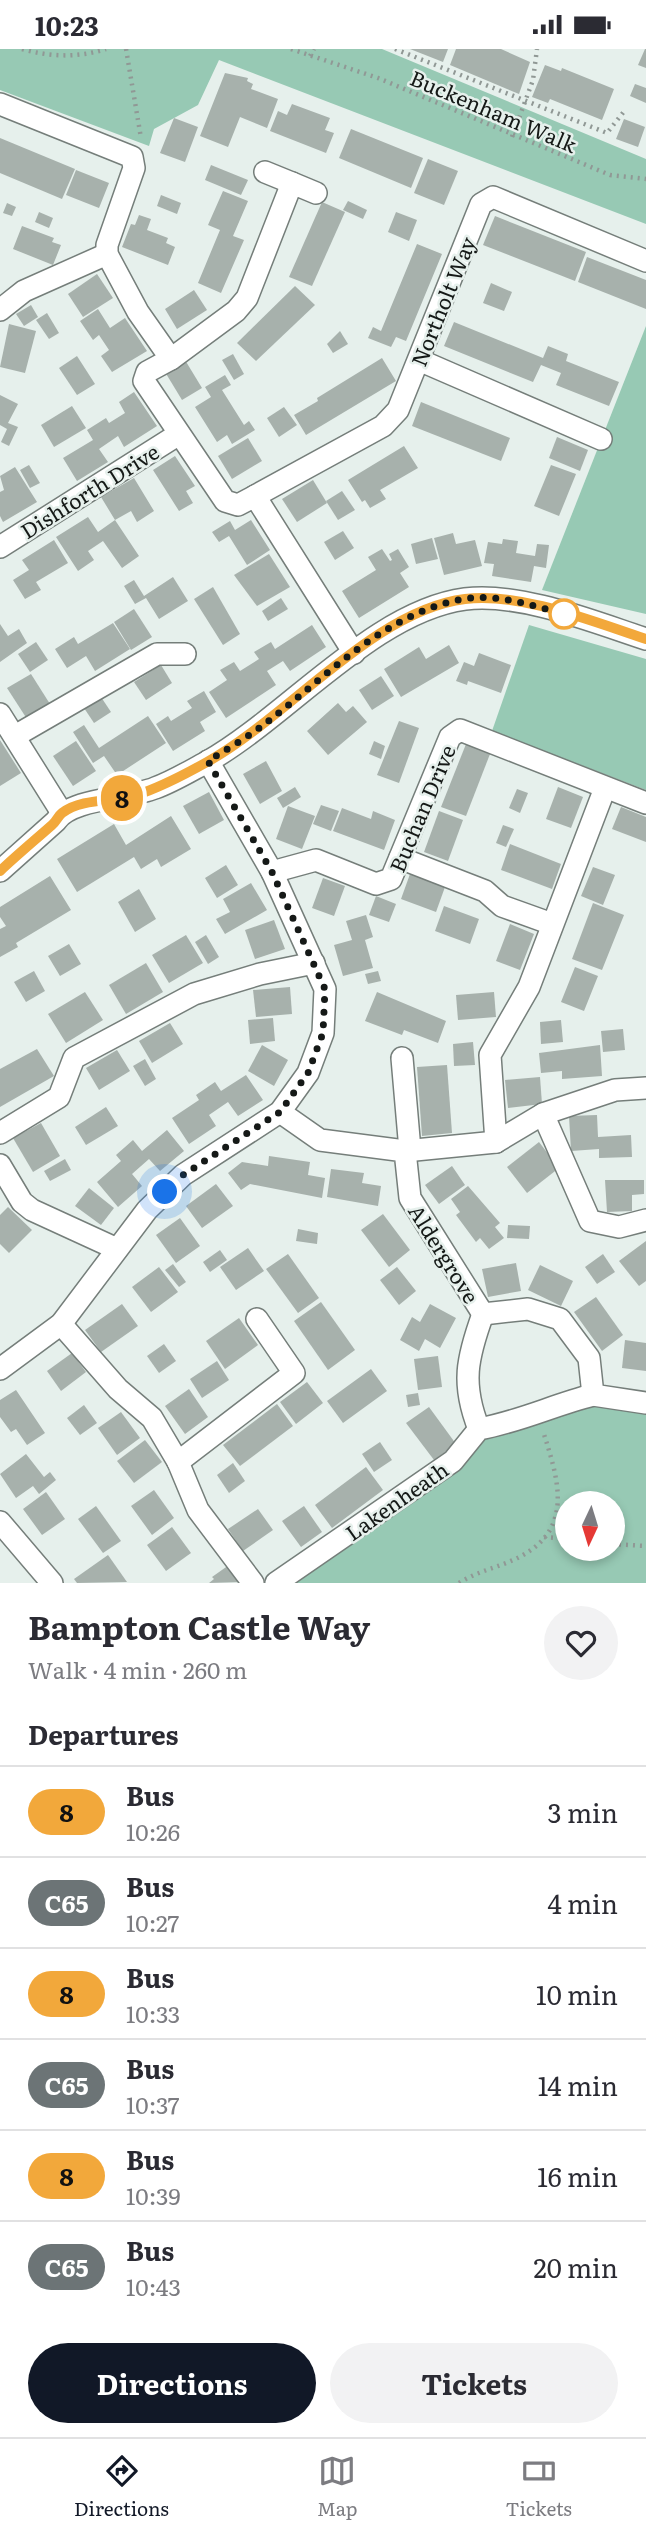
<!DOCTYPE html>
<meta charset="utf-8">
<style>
:root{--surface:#fff;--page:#f2f2f3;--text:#2b2b33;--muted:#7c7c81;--line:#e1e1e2;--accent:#111827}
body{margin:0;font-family:Literata,serif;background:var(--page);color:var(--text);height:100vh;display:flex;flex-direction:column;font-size:26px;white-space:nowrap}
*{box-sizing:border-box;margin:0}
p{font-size:23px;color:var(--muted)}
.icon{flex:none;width:38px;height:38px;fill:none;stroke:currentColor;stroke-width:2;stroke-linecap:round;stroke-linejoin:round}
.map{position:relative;height:1534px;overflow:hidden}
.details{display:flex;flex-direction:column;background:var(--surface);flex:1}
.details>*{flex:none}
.badge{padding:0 14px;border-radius:23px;font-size:24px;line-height:46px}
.needle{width:46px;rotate:184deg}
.buttons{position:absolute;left:555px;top:1442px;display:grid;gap:14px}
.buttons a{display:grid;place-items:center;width:70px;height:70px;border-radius:50%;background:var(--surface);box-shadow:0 4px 10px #0003;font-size:35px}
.you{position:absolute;width:35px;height:35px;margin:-18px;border:5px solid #fff;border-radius:50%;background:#1a73e8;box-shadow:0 0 0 10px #1a73e833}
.map>.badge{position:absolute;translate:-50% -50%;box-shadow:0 0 0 4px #fff}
h2{padding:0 28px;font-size:26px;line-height:63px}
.round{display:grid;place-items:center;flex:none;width:74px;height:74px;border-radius:37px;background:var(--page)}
.overview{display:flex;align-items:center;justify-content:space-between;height:119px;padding:0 28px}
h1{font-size:33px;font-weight:700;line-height:52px}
.primary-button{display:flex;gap:14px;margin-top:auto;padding:14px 28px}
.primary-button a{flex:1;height:80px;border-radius:42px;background:var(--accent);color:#fff;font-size:28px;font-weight:700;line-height:80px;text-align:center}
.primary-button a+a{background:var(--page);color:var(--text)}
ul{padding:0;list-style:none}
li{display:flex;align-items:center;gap:21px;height:91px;padding:0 28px;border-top:2px solid var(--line)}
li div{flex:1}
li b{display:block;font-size:26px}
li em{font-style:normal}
li .badge{min-width:77px;font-weight:700;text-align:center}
.status{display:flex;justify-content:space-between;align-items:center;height:49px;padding:0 35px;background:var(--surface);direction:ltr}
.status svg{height:19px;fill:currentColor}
.dock{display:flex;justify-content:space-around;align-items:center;height:98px;border-top:2px solid var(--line);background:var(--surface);font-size:19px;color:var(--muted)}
.dock a{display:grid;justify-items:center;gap:4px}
.dock .active{color:var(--accent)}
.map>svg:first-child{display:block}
</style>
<div class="status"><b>10:23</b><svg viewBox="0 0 49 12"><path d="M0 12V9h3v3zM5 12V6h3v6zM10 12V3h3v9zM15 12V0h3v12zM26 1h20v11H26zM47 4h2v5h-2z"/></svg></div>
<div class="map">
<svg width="646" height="1534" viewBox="0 0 646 1534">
<rect width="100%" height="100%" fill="#e6f0ec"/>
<g fill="#97c9b4" fill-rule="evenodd">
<path d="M0 0H382L646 110V175L219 11 198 56 154 80 149 97 0 41Z"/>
<path d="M646 277V565L542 541Z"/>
<path d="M529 576 646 610V741L492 682Z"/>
<path d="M565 1353 646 1356V1534H276L479 1380ZM567 1454H612V1500H567Z"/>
</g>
<g fill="#a7b1ac">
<path d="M410 0H448L443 13Z"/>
<path d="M456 0H501L530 13 519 45 450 16Z"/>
<path d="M645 0H646V19L638 16Z"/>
<path d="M545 16 561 22 562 19 614 40 602 71 550 50 548 54 532 48Z"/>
<path d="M225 24 248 29 247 32 253 35 251 40 278 50 267 79 240 68 228 98 200 87Z"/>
<path d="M635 35 646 39V54L630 47Z"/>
<path d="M292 55 330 69 325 81 334 84 326 104 270 82 278 62 287 66Z"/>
<path d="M174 69 198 78 185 113 160 104Z"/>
<path d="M624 70 645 78 638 98 616 90Z"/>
<path d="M351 80 423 109 411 139 339 109Z"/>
<path d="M0 89 75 120 62 150 0 124Z"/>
<path d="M428 110 458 122 444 156 414 144Z"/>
<path d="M211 116 248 131 241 146 205 131Z"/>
<path d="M76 121 109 134 99 159 66 146Z"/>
<path d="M223 142 248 152 233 187 244 191 221 244 198 234 220 181 208 176Z"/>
<path d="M161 146 181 154 177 165 157 157Z"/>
<path d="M348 152 367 161 363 170 343 161Z"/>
<path d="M322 153 345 163 312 237 289 228Z"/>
<path d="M7 154 16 158 12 167 3 164Z"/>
<path d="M39 163 53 169 49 179 35 173Z"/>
<path d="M396 163 417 171 409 192 388 183Z"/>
<path d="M139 166 151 170 147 181 168 189 166 194 175 198 168 216 122 198 131 175 135 176Z"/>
<path d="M495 167 586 203 575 232 483 196Z"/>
<path d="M22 177 54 189 52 193 61 196 53 216 13 200Z"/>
<path d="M417 195 442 205 406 292 396 288 391 298 368 289 373 278 381 282Z"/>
<path d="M587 208 646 231V260L578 233Z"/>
<path d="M97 225 113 249 83 268 68 245Z"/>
<path d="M491 234 512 243 504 262 483 254Z"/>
<path d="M295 237 315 256 256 312 237 294Z"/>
<path d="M194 241 207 261 177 280 165 260Z"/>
<path d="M31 256 38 268 24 277 16 265Z"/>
<path d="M98 260 110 279 125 269 147 302 112 323 101 307 109 301 99 286 93 291 80 272Z"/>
<path d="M47 264 59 284 49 290 36 271Z"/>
<path d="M454 273 543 309 548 297 568 305 566 312 619 333 609 357 556 336 561 324 541 316 533 333 444 297Z"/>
<path d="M9 275 36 282 25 324 0 318Z"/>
<path d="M340 282 348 295 333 304 327 295Z"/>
<path d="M233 305 244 325 234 331 222 311Z"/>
<path d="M77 307 95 335 77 346 59 319Z"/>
<path d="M382 309 396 332 306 386 294 366 318 352 317 349Z"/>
<path d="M185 311 202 339 182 351 165 323Z"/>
<path d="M225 326 231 336 222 341 244 376 249 372 255 381 232 395 227 386 217 393 195 358 211 348 205 338Z"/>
<path d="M134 343 157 377 124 398 118 387 99 400 108 413 77 432 63 409 93 391 87 381 106 369 109 374 125 364 119 353Z"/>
<path d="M0 346 18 355 8 374 18 378 9 397 1 393 7 380 0 376Z"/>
<path d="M421 353 510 389 501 412 412 377Z"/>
<path d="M72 357 86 379 54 398 41 376Z"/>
<path d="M284 358 297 376 279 388 267 369Z"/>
<path d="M557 388 588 401 580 422 549 409Z"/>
<path d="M248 389 262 412 232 430 218 407Z"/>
<path d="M404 397 418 419 380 441 386 450 370 459 365 451 362 453 348 431Z"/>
<path d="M175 407 195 437 186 442 193 454 179 462 153 421Z"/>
<path d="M29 416 40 434 30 439 20 421Z"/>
<path d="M551 416 576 425 559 467 534 457Z"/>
<path d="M15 418 37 453 3 473 0 467V443L4 441 0 427Z"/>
<path d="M134 429 154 462 137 473 131 462 115 471 101 448Z"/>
<path d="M313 431 327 454 297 473 282 450Z"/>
<path d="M342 442 355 461 338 471 326 452Z"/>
<path d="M88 468 98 483 115 471 139 507 122 519 103 492 88 502 94 511 78 522 56 488Z"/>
<path d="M251 471 270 501 247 516 229 487 219 493 212 483 230 472 235 481Z"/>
<path d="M343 482 354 499 335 511 324 493Z"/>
<path d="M453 484 456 495 475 491 482 517 444 526 434 489Z"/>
<path d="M432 489 438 510 416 515 411 495Z"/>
<path d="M503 490 518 492 516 504 535 507 537 495 549 496 546 519 534 517 531 533 492 527 494 515 484 514 488 493 502 495Z"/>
<path d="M54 491 68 514 36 533 41 541 25 550 13 531 29 521 22 511Z"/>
<path d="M382 500 390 512 392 511 389 505 398 500 409 518 400 524 409 538 359 569 342 542 376 521 368 508Z"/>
<path d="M269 505 290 538 257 557 234 526Z"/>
<path d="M173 528 188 552 159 570 146 549 135 555 124 537 134 531 144 547Z"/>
<path d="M213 538 240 585 223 596 194 550Z"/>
<path d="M281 549 288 560 268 572 262 562Z"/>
<path d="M134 560 152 588 131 601 114 573Z"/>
<path d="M113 574 130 600 95 622 86 607 67 619 55 600 74 588 78 595Z"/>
<path d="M0 575 8 587 19 580 27 594 0 613Z"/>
<path d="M312 576 326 598 290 622 283 612 267 622 276 636 226 669 209 643 227 631 220 621 234 613 240 622 259 610 254 603 271 593 275 600Z"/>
<path d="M36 593 48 611 30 623 18 605Z"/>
<path d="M449 596 459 614 401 648 384 620 419 598 426 610Z"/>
<path d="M479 604 511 616 501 644 468 632 467 636 456 632 464 613 474 617Z"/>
<path d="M161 616 172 634 146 651 134 633Z"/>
<path d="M31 625 50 655 27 670 7 639Z"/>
<path d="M381 627 394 647 372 661 359 641Z"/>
<path d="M204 642 216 663 200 673 205 682 173 702 156 675 168 667 171 672 192 659 187 652Z"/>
<path d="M99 645 111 663 94 674 82 656Z"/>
<path d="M338 654 346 663 353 657 367 673 328 706 307 682Z"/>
<path d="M148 667 166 694 117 726 104 707 93 714 73 683 84 676 99 699Z"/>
<path d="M399 672 419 679 399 734 377 726Z"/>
<path d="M0 691 21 724 0 737Z"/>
<path d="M76 692 96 722 73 737 53 707Z"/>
<path d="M374 692 385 697 381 710 369 705Z"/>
<path d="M466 695 490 705 466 767 441 758Z"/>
<path d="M266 712 282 742 260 755 243 725Z"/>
<path d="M295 738 301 748 283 759 277 749Z"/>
<path d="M558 738 583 748 571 779 546 770Z"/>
<path d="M517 740 528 744 520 764 509 759Z"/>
<path d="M209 743 224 771 199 785 183 757Z"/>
<path d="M321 756 339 762 331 782 313 775Z"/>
<path d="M288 757 315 767 302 800 276 790Z"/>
<path d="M621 758 646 768V793L612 780Z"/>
<path d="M342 759 371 770 373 762 395 771 384 801 333 782Z"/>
<path d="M439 762 463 771 448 812 424 803Z"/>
<path d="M171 767 191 800 161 818 157 810 141 820 134 808 77 843 57 810 114 775 126 796Z"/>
<path d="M503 776 514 780 506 798 496 794Z"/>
<path d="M510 795 561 815 552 840 501 821Z"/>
<path d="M226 816 238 836 217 849 205 829Z"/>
<path d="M593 818 615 826 603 856 581 847Z"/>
<path d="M410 825 445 838 436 863 401 850Z"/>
<path d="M50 827 71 861 16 894 18 898 0 908V880L6 877 0 868V858Z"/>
<path d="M323 829 345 837 334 867 312 859Z"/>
<path d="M251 834 267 861 225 885 216 870 230 863 223 850Z"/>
<path d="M139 840 156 870 135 883 118 853Z"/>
<path d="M376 847 396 855 389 873 369 866Z"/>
<path d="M593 854 624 866 602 921 572 910Z"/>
<path d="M444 857 479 870 470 895 435 882Z"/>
<path d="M366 866 373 888 365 891 373 919 343 927 334 896 352 891 346 872Z"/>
<path d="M274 871 285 900 255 910 245 881Z"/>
<path d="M510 875 534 885 520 921 496 912Z"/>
<path d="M186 886 203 914 169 934 152 906Z"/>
<path d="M206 886 219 908 208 915 195 893Z"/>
<path d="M69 895 81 915 60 927 48 907Z"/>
<path d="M146 914 163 943 126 965 109 936Z"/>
<path d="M575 918 598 927 584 962 561 953Z"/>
<path d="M34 922 45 942 26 953 14 933Z"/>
<path d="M378 922 381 932 368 935 365 925Z"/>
<path d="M290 938 292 965 256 968 253 941Z"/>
<path d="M85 943 103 971 66 994 48 965Z"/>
<path d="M377 943 446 972 438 994 404 981 402 986 365 972Z"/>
<path d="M494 943 496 968 458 971 456 946Z"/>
<path d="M273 969 275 992 250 995 248 971Z"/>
<path d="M561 971 563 993 541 995 540 973Z"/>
<path d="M170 974 183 995 152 1014 139 992Z"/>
<path d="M623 980 625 1001 603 1003 601 982Z"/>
<path d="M473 993 475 1016 454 1017 453 995Z"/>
<path d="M262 996 288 1011 274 1037 248 1022Z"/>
<path d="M600 996 602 1027 562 1030V1022L541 1024 539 1004Z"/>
<path d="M37 1000 54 1027 0 1058V1020Z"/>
<path d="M117 1001 130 1022 99 1041 86 1019Z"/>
<path d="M145 1010 156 1030 145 1037 133 1017Z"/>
<path d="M447 1016 452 1084 422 1087 417 1018Z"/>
<path d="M246 1026 263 1051 238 1067 228 1053 209 1066 216 1077 189 1095 172 1069 199 1051 196 1046 215 1033 221 1042Z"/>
<path d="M540 1028 542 1055 508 1059 505 1031Z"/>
<path d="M106 1058 118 1077 86 1096 75 1078Z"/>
<path d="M597 1066 598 1088 631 1086 632 1108 599 1109V1100L571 1102 569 1067Z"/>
<path d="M41 1074 60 1107 33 1123 13 1089Z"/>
<path d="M167 1081 184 1102 160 1122 149 1110 132 1125 142 1137 118 1158 97 1133 121 1112 116 1106 133 1091 142 1102Z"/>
<path d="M539 1093 559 1119 527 1144 507 1118Z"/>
<path d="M269 1107 310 1113 308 1126 325 1129 322 1149 250 1135 241 1141 228 1124 242 1113 268 1117Z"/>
<path d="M65 1110 71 1121 50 1132 44 1122Z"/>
<path d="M452 1117 465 1136 439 1155 425 1136Z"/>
<path d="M331 1120 364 1124 362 1134 381 1137 378 1157 327 1148Z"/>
<path d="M605 1131H644V1145L632 1146V1162L607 1163Z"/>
<path d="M216 1135 233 1157 202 1179 186 1157Z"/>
<path d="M468 1137 500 1174 495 1178 504 1189 489 1200 480 1189 476 1193 456 1166 460 1163 451 1150Z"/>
<path d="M89 1139 114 1159 101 1176 75 1157Z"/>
<path d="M8 1158 32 1181 9 1204 0 1195V1166Z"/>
<path d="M383 1165 410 1201 389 1218 361 1181Z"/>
<path d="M180 1169 200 1197 176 1214 156 1186Z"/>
<path d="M508 1176 530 1177 529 1190 507 1189Z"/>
<path d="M298 1180 318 1184 317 1195 296 1192Z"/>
<path d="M646 1192V1232L639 1237 619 1212Z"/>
<path d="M248 1199 264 1222 236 1241 220 1218Z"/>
<path d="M220 1201 227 1211 210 1223 203 1213Z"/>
<path d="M288 1205 319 1249 298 1264 266 1220Z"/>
<path d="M603 1205 615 1223 597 1235 585 1218Z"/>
<path d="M516 1214 521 1242 488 1248 482 1220Z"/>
<path d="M173 1215 186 1233 179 1238 165 1221Z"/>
<path d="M540 1216 573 1232 561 1257 528 1241Z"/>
<path d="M159 1218 178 1243 151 1263 132 1238Z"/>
<path d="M397 1218 416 1242 399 1256 380 1231Z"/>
<path d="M596 1248 623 1286 602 1302 574 1263Z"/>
<path d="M321 1253 355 1301 328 1321 294 1272Z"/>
<path d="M122 1255 138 1277 101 1303 85 1281Z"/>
<path d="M430 1255 456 1269 440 1299 425 1290 419 1302 400 1291 412 1268 420 1273Z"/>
<path d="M239 1269 258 1296 225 1320 206 1292Z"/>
<path d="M625 1291 646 1294V1322L622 1319Z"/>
<path d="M164 1295 176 1312 159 1324 147 1307Z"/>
<path d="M72 1304 86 1323 61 1342 47 1322Z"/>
<path d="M438 1307 442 1338 418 1341 414 1310Z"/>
<path d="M217 1312 229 1331 202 1349 190 1330Z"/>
<path d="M371 1320 387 1342 343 1374 327 1352Z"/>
<path d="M307 1333 323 1354 296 1375 280 1353Z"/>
<path d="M189 1340 208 1368 185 1385 165 1357Z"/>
<path d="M16 1341 45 1384 27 1396 16 1380 11 1383 0 1368V1351Z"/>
<path d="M418 1344 420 1356 408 1358 406 1346Z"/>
<path d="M277 1355 293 1377 240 1417 223 1396Z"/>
<path d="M84 1356 97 1374 80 1386 67 1369Z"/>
<path d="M429 1358 456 1395 434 1411 406 1374Z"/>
<path d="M121 1363 140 1389 117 1406 98 1379Z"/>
<path d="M145 1391 162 1413 134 1434 117 1412Z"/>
<path d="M380 1393 392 1411 374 1423 362 1405Z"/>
<path d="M26 1405 44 1428 50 1423 56 1431 39 1445 33 1437 16 1449 0 1425Z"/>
<path d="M233 1414 245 1432 229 1444 217 1426Z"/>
<path d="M366 1418 383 1441 332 1479 315 1456Z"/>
<path d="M154 1441 174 1469 152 1486 131 1457Z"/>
<path d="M46 1443 65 1470 42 1486 23 1460Z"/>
<path d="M96 1457 121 1492 103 1504 78 1470Z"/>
<path d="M304 1457 322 1483 301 1498 282 1472Z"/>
<path d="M258 1460 273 1481 243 1502 228 1480Z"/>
<path d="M172 1478 191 1504 166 1522 147 1496Z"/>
<path d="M108 1506 127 1533 77 1534 74 1530Z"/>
<path d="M229 1516 241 1533 209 1534 214 1530 212 1528Z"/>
</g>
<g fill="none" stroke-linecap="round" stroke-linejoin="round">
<defs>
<g id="minor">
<path d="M0 55 132 108 134 119 107 196V205L138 263 171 310 147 323 144 332 225 452 238 456 255 447 354 604"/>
<path d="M265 123 292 134"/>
<path d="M0 261 24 242 107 205"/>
<path d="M171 310 236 262 247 249 292 134 316 144"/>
<path d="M419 311 601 390"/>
<path d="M255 447 383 377 398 361 481 155 493 148 646 212"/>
<path d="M0 498 179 385"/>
<path d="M0 665 62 764"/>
<path d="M15 687 157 605H185"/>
<path d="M400 809 485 842 502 857 552 875"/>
<path d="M0 822 56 772C71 749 128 750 155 739 172 733 190 722 207 713 287 668 374 562 465 550 520 543 594 573 646 590"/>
<path d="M272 823 316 811 376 835 391 830 450 688 460 681 646 754"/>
<path d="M402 1009 410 1101"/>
<path d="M280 1063 320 1091 405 1102 410 1149 483 1265 528 1260 560 1270 589 1309 593 1346 646 1354"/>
<path d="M543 1065 590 1172 619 1178 646 1171"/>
<path d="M0 1084 59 1048 74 1009 194 945 260 925 314 914"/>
<path d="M496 1093 490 1006 529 938 605 739"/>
<path d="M405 1102 496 1093 543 1065 615 1041 646 1039"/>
<path d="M0 1116 22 1153 32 1161 117 1200"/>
<path d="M61 1275 118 1340 152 1369 178 1413 198 1461 253 1534"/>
<path d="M0 1320 61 1275 147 1161 183 1126 280 1063 308 1024 323 984 325 940 272 823 208 712"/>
<path d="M479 1380C461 1335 467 1309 483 1265"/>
<path d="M178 1413 294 1324 257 1270"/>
<path d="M0 1473 52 1534"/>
<path d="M276 1534 453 1412 479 1380C522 1372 553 1356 593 1346"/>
</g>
</defs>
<use href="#minor" stroke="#757e7a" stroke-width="24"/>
<g stroke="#909895" stroke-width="4.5" stroke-dasharray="2 5" stroke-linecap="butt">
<path d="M22 0C50 8 77 9 106 0"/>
<path d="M126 0 141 89"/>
<path d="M291 0 378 29 610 126 646 130"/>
<path d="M395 0 607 84 626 60"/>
<path d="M310 7 314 0"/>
<path d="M512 88 533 31 537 0"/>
<path d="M544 1488 567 1490"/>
<path d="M612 1495 646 1497"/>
<path d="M459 1534C479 1521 502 1518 523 1506 575 1477 557 1427 543 1382"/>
</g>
<use href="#minor" stroke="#fff" stroke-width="21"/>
</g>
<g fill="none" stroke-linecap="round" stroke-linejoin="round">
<defs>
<path id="line" d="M0 822C17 806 35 791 52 776 56 773 58 767 62 764 82 749 112 753 134 747 159 739 184 726 207 713 287 669 374 561 465 550 521 543 594 573 646 590"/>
</defs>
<use href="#line" stroke="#fff" stroke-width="16"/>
<use href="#line" stroke="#f2a83b" stroke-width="10"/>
<path stroke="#151917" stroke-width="7" stroke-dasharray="0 12.6" d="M165 1143 183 1126 280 1063 308 1024 323 984 325 940 272 823 208 712C227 700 248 688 266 674 326 628 386 563 464 550 499 544 535 558 569 566L564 565"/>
</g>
<circle fill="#fff" stroke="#f2a83b" stroke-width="3.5" cx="564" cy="565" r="14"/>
<g text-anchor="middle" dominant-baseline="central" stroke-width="5" stroke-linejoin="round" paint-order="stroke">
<g font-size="21" fill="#151917" stroke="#e6f0ec">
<text transform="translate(494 61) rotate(23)">Buckenham Walk</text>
<text transform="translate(442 252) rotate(-68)">Northolt Way</text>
<text transform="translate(89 441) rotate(-32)">Dishforth Drive</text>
<text transform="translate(421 759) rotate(-67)">Buchan Drive</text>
<text transform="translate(445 1204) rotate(58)">Aldergrove</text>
<text transform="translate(396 1451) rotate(-35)">Lakenheath</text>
</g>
</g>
</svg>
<div class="buttons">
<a><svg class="needle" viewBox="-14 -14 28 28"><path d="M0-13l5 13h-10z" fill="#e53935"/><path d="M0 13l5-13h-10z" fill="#7c7c81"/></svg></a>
</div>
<div class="you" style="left:165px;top:1143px"></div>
<b class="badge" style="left:122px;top:749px;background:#f2a83b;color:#111">8</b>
</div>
<section class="details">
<div class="overview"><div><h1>Bampton Castle Way</h1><p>Walk · 4 min · 260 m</p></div><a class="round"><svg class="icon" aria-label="heart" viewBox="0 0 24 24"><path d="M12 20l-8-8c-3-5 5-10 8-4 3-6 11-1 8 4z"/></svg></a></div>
<h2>Departures</h2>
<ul>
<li><span class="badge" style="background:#f2a83b;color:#111">8</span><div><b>Bus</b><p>10:26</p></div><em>3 min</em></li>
<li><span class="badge" style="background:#6c7476;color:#fff">C65</span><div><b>Bus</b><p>10:27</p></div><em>4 min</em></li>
<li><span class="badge" style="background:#f2a83b;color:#111">8</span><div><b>Bus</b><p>10:33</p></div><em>10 min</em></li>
<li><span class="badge" style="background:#6c7476;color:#fff">C65</span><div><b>Bus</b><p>10:37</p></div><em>14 min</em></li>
<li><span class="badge" style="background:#f2a83b;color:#111">8</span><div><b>Bus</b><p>10:39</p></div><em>16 min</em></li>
<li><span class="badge" style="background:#6c7476;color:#fff">C65</span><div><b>Bus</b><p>10:43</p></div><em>20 min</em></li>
</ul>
<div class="primary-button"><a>Directions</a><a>Tickets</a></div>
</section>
<nav class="dock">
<a class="active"><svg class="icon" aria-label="directions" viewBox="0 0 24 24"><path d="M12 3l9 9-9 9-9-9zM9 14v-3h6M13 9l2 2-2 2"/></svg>Directions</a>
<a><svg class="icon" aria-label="map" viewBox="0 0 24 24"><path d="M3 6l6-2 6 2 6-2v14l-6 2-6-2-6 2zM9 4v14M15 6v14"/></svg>Map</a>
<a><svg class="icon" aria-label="tickets" viewBox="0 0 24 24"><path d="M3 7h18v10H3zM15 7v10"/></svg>Tickets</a>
</nav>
